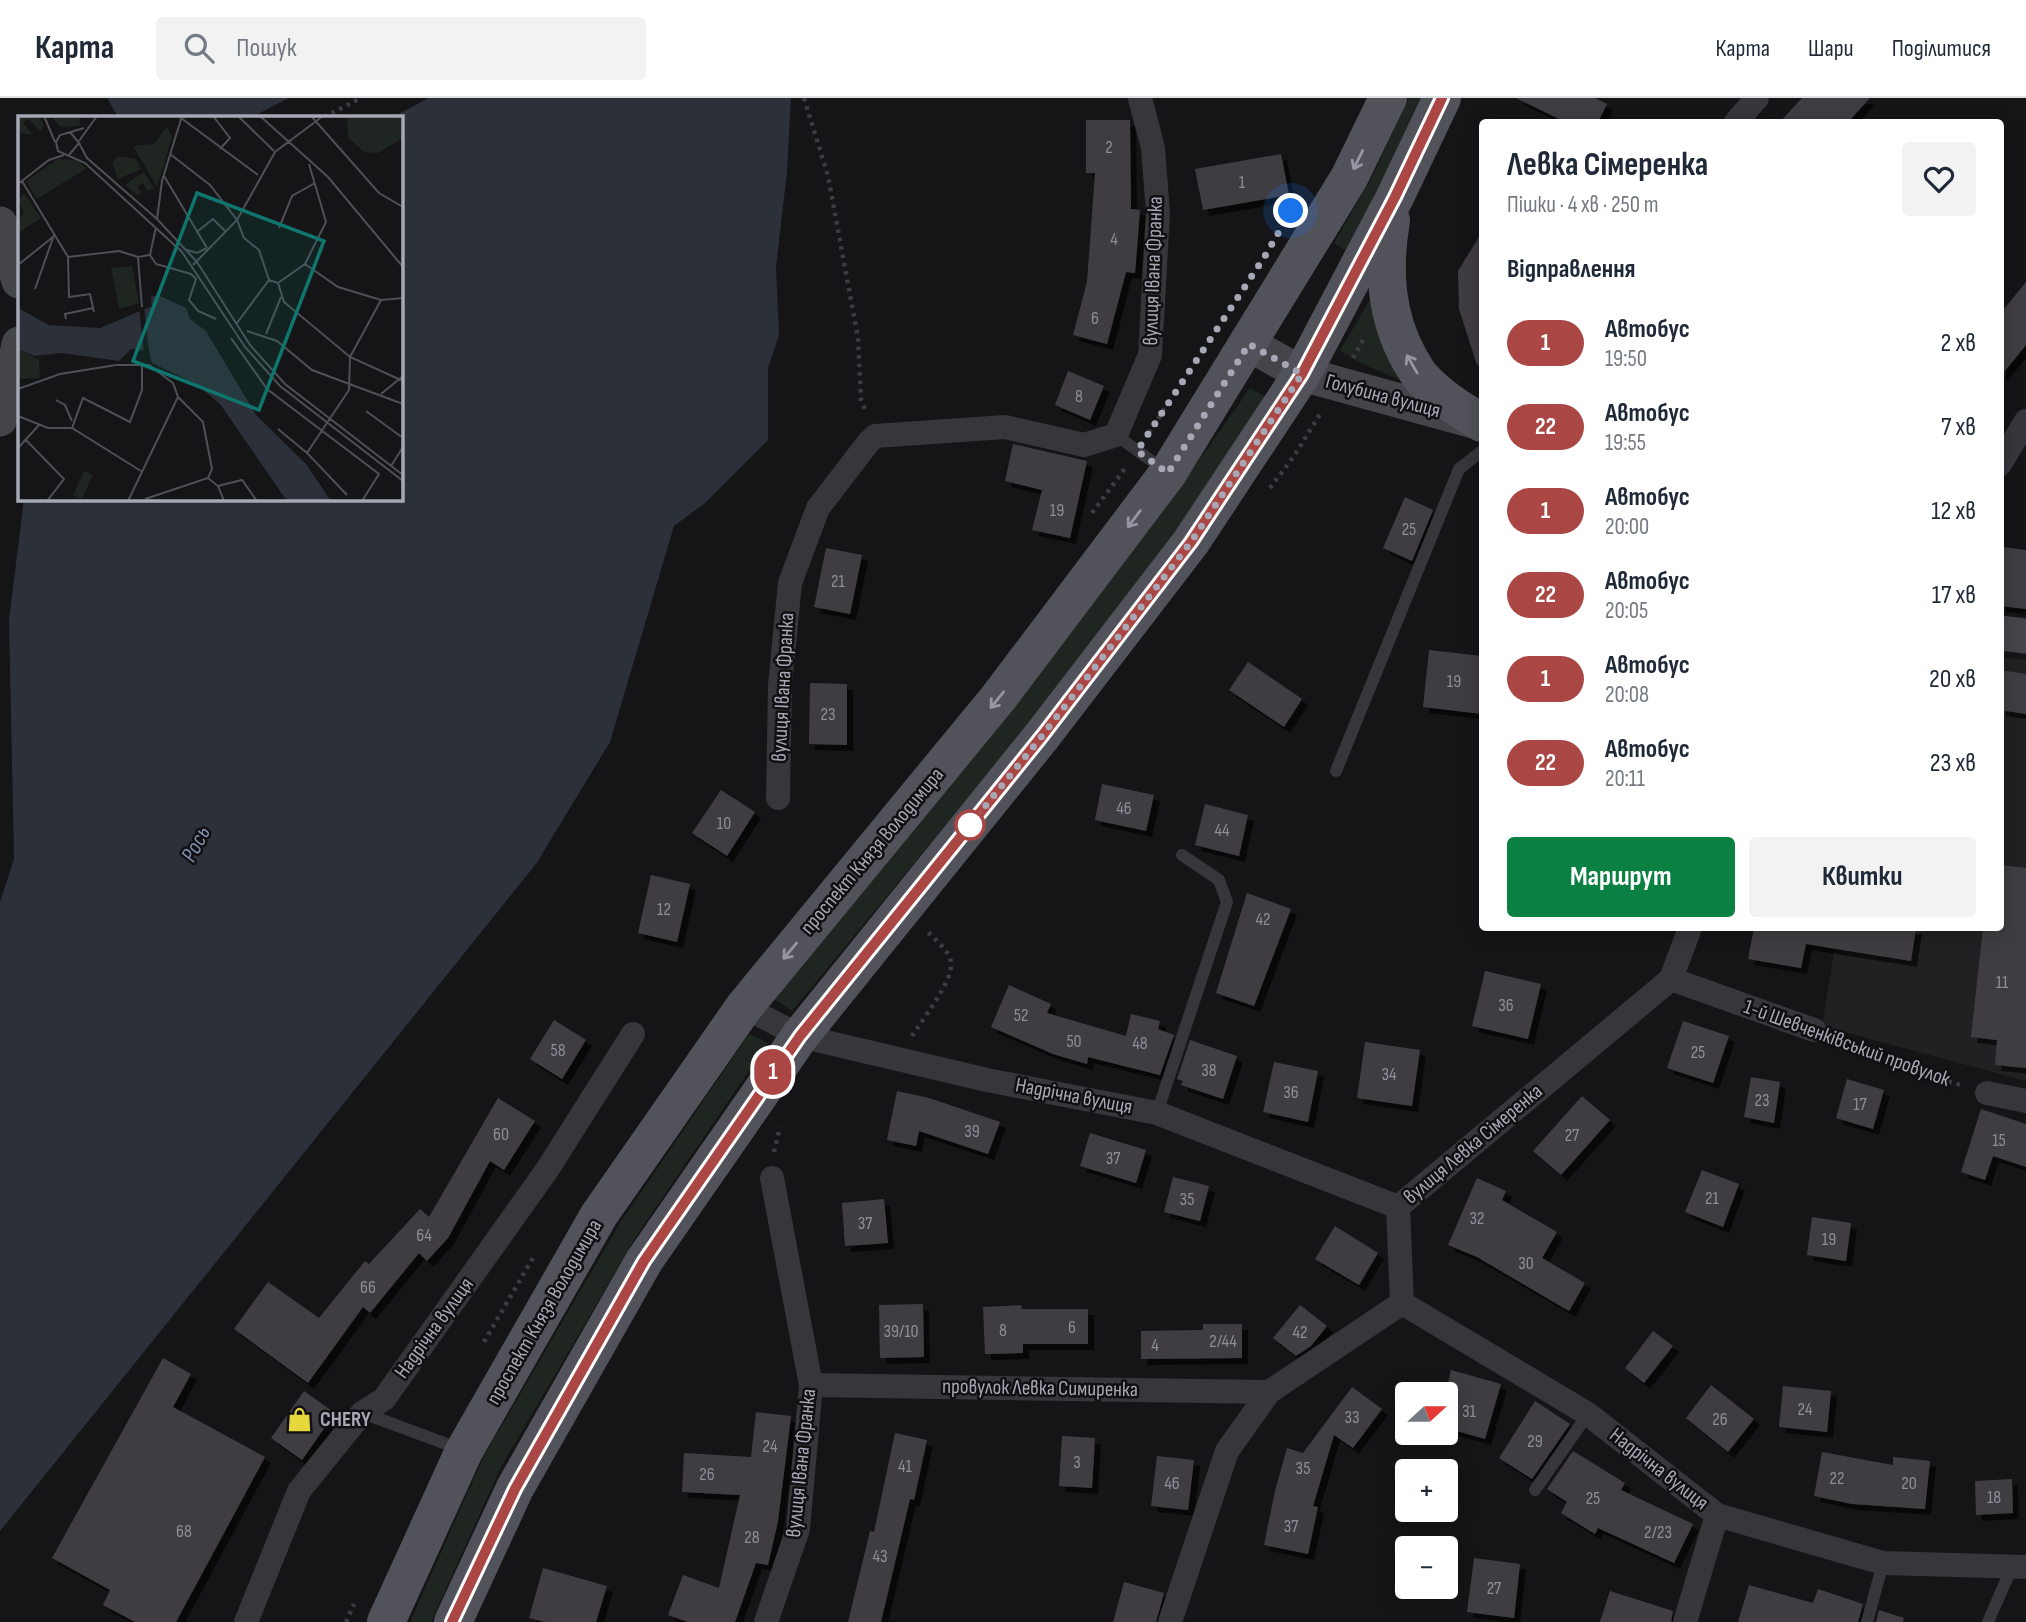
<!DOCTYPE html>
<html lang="uk">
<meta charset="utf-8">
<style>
:root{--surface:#fff;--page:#f2f2f3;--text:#1f2937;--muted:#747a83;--line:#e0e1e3;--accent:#0b8043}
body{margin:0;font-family:"Sofia Sans Condensed",sans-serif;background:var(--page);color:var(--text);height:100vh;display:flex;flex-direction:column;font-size:26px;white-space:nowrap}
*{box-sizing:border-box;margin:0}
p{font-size:23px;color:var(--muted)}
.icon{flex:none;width:38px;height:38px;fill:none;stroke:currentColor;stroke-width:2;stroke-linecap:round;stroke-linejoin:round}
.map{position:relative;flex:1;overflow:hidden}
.drawer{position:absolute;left:1479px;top:21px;width:525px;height:812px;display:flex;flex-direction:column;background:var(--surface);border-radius:7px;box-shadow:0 4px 18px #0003}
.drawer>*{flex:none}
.badge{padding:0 14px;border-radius:23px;font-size:24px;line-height:46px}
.needle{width:46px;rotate:69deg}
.controls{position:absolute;left:1395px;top:1284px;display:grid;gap:14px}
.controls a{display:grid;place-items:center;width:63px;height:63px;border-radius:7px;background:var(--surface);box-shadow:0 4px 18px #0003;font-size:35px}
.you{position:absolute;width:35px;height:35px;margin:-18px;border:5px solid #fff;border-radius:50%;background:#1a73e8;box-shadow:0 0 0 10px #1a73e833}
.map>.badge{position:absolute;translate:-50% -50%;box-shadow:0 0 0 4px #fff}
h2{padding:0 28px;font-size:26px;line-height:63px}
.round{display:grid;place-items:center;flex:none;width:74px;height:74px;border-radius:7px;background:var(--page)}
.headline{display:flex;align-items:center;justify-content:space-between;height:119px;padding:0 28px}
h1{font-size:33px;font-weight:700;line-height:52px}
.cta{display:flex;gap:14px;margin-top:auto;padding:14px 28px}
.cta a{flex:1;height:80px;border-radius:7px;background:var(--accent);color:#fff;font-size:28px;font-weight:700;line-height:80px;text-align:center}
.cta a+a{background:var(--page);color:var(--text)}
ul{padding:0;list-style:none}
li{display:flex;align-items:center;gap:21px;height:84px;padding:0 28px}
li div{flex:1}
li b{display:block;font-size:26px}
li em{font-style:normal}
li .badge{min-width:77px;font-weight:700;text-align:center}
header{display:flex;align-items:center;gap:42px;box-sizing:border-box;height:98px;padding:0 35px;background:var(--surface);border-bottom:2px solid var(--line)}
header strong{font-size:33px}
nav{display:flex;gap:38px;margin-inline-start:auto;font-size:24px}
.search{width:490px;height:63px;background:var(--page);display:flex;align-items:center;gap:18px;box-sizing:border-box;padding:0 24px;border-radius:7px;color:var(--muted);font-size:26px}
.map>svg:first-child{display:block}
</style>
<header>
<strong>Карта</strong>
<div class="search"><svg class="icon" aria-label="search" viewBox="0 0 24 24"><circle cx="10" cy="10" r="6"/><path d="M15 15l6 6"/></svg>Пошук</div>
<nav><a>Карта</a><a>Шари</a><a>Поділитися</a></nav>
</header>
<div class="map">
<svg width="2026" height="1524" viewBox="0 0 2026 1524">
<defs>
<filter id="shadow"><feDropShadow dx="6" dy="6" stdDeviation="0" flood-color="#0009"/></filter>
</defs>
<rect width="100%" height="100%" fill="#151416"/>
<path fill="#212023" d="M2000 559 2026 562V983L1822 928 1838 830H2000Z"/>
<g fill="#1f2621">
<path d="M1409 0H1424L1350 155 1334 145 1370 83Z"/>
<path d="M1371 200 1408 285 1367 268 1340 253Z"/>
<path d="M1250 290 1267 299 1185 421 1039 614 792 913 774 901 1022 600 1169 405Z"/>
<path d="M749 936 768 945 637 1137 501 1369 431 1524H410L484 1358 620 1125Z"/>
</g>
<path fill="#2b3039" d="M107 0H791L787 74 776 169 779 237 768 270V342L705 405 674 428 610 644 536 766 0 1433V804L14 761 9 522 24 401H401V19H118Z"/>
<path fill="#151416" d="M289 0H429L393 19H252Z"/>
<g fill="#3f3e43" filter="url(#shadow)">
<path d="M1516 0H1595L1607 6 1598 24H1565Z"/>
<path d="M1802 0H1870L1848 24H1780Z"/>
<path d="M1086 22H1130L1131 111 1140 112 1135 175 1126 174 1107 246 1073 237 1087 184 1095 75H1086Z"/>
<path d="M1281 56 1289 97 1203 112 1195 71Z"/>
<path d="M1482 134V266L1477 267 1459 211 1458 173Z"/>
<path d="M2026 184V247L2000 279V216Z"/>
<path d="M1068 273 1104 288 1090 322 1055 307Z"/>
<path d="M1013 346 1087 363 1070 440 1032 432 1042 392 1005 383Z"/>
<path d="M1405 399 1433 412 1412 463 1383 450Z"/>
<path d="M2003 449 2026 452V511L2000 508Z"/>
<path d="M826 450 862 457 850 516 814 509Z"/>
<path d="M1429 552 1482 558V616L1423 609Z"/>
<path d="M1248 564 1302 601 1284 629 1229 592Z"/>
<path d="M2000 572 2026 576V616L2000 612Z"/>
<path d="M810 585 847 586V647L809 646Z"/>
<path d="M1102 686 1154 697 1146 733 1095 722Z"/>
<path d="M721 692 755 714 727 758 692 735Z"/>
<path d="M1205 706 1248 717 1239 758 1195 747Z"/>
<path d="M2000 767 2026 770V970L1995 967 1997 942 1971 939 1983 830H2000Z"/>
<path d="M651 777 690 786 677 844 638 835Z"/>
<path d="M1247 795 1291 811 1254 908 1216 895Z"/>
<path d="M1754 830H1916L1911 863 1806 846 1801 870 1748 861Z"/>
<path d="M1485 873 1541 886 1528 941 1472 928Z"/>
<path d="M1009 887 1051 906 1047 915 1126 938 1131 916 1160 923 1158 931 1174 937 1160 977 1088 959 1087 966 1053 956 991 929Z"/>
<path d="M554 922 586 942 562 981 530 961Z"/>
<path d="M1683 923 1729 938 1713 985 1667 970Z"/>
<path d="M1190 942 1237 958 1223 1001 1181 987 1183 983 1177 981Z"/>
<path d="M1365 944 1420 952 1412 1008 1357 1000Z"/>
<path d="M1274 964 1318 973 1308 1024 1263 1014Z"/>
<path d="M1751 979 1780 984 1774 1025 1744 1019Z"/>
<path d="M1847 981 1884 992 1873 1031 1836 1020Z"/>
<path d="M897 993 929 1000 1000 1024 988 1056 919 1033 916 1048 887 1042Z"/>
<path d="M1582 998 1610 1022 1561 1077 1533 1053Z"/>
<path d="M498 1000 535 1023 504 1072 490 1063 448 1140 427 1163 419 1155 370 1215 363 1209 308 1285 234 1231 268 1184 319 1220 365 1163 369 1166 420 1111 429 1119Z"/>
<path d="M1981 1011 2026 1026V1069L1993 1058 1985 1082 1961 1074Z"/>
<path d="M1090 1035 1146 1052 1136 1085 1080 1068Z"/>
<path d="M1702 1072 1739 1086 1723 1129 1685 1114Z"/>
<path d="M1173 1079 1209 1088 1200 1123 1164 1114Z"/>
<path d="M1477 1080 1506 1093 1502 1102 1557 1134 1542 1160 1585 1185 1569 1213 1477 1159 1448 1147Z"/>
<path d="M884 1101 888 1145 845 1148 842 1105Z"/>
<path d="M1812 1119 1851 1125 1846 1163 1807 1157Z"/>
<path d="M1335 1128 1378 1155 1359 1187 1315 1161Z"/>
<path d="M923 1206 924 1259 880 1260 879 1207Z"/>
<path d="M1021 1207 1022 1211H1088V1246H1023V1255L985 1256 983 1209Z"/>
<path d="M1300 1207 1327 1228 1311 1248 1296 1258 1273 1240Z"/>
<path d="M1203 1226H1242V1260L1141 1261V1233L1203 1232Z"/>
<path d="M1653 1233 1673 1248 1644 1285 1625 1270Z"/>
<path d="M163 1260 191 1276 173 1309 265 1359 176 1524H135L103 1507 110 1492 52 1460Z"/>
<path d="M1451 1272 1501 1286 1485 1341 1446 1330V1294Z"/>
<path d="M1711 1287 1754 1321 1728 1354 1686 1320Z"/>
<path d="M1783 1288 1831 1293 1827 1334 1779 1329Z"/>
<path d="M1352 1289 1382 1311 1353 1350 1334 1337 1313 1408 1318 1409 1308 1456 1264 1447 1275 1393 1287 1350 1303 1355Z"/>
<path d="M304 1293 335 1315 302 1362 271 1340Z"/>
<path d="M1535 1303 1570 1326 1532 1381 1499 1360Z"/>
<path d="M756 1314 791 1318 778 1423 768 1467 756 1465 735 1524H688L668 1517 683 1477 719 1490 740 1397 682 1394 684 1355 751 1359Z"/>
<path d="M895 1335 927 1342 914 1402 910 1401 881 1524H848L870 1433 874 1434Z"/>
<path d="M1062 1338 1095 1340 1092 1390 1059 1388Z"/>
<path d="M1573 1353 1625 1385 1621 1392 1693 1426 1674 1465 1598 1430 1595 1436 1561 1415 1567 1404 1547 1391Z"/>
<path d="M1822 1354 1893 1367V1359L1930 1363 1925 1411 1852 1406 1814 1398Z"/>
<path d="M1157 1358 1194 1362 1188 1412 1151 1408Z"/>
<path d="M2012 1381 2013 1415 1976 1417 1975 1383Z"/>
<path d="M1474 1460 1520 1466 1514 1520 1467 1514Z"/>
<path d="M543 1470 607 1488 596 1524H545L529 1520Z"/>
<path d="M1124 1484 1164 1495 1156 1524H1113Z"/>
<path d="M1749 1487 1813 1505 1818 1491 1863 1506 1858 1524H1738Z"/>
<path d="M1610 1493 1673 1513 1671 1524H1600Z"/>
<path d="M1879 1512 1904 1520 1903 1524H1876Z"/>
</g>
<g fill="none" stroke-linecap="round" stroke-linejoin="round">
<g stroke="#3c3c42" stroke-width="4.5" stroke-dasharray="3.5 5" stroke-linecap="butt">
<path d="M804 0 828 78 858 240 861 302 866 314"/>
<path d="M324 19 361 0"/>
<path d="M1353 260 1364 240"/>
<path d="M1149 335 1165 310"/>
<path d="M1270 390 1294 358 1322 313"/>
<path d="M1092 415 1126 369"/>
<path d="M912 938C922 922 954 882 951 864 949 852 935 842 927 833"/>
<path d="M1837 942 1876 959 1963 988"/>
<path d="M774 1054 780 1029"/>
<path d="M484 1244 534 1158"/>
<path d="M346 1524 354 1506"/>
</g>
<g stroke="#36363b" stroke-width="12">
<path d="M1116 337 1164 372"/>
<path d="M1336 673 1459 371 1482 353"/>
<path d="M1157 1015 1227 804 1219 782 1182 757"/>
<path d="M363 1315 460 1351"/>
<path d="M1535 1392 1588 1316"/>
<path d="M1867 1524 1883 1465"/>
<path d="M1988 1524 2012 1469"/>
</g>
<g stroke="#36363b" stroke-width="24">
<path d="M1736 24 1757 0"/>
<path d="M2000 366 2026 323"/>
<path d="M778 700 780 587 790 485 818 410 868 345 875 338 1005 329 1084 347 1116 337 1150 257 1158 115 1153 50 1140 0"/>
<path d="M1671 881 1814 932"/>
<path d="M744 909 800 938 987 982 1157 1015 1398 1109"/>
<path d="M1987 995 2026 1003"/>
<path d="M1402 1205 1588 1316 1717 1417 1883 1465 2026 1469"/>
<path d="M811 1287 1269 1294"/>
<path d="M246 1524 299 1393 362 1315 384 1301 547 1072 633 936"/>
<path d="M766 1524 798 1431 811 1287 772 1080"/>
<path d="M1170 1524 1227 1353 1269 1294 1402 1205 1398 1109 1671 881 1690 830"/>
<path d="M1685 1524 1717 1417"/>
</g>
<g stroke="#44444b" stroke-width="35">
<path d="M0 126 19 183"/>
<path d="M1249 246 1302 276 1473 323"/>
<path d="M0 321 8 299 19 246"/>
<path d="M2000 535 2026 538"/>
</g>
<g stroke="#52525a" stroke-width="38">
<path d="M1391 122C1383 171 1385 218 1410 262 1414 268 1417 275 1422 280 1439 299 1461 312 1482 325"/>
<path d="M386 1524 464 1353 599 1117 744 909 999 599 1168 375 1349 80 1388 0"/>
<path d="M453 1524 515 1390 644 1163 800 938 1042 638 1191 444 1302 276 1395 99 1442 0"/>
</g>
</g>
<defs><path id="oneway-shaft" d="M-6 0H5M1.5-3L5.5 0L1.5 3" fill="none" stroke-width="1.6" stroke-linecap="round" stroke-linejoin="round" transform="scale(1.75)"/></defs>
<g stroke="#9697a3">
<use href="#oneway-shaft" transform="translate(1358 62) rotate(116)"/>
<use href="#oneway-shaft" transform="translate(1412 266) rotate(-120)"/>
<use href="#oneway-shaft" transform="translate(1134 421) rotate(127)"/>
<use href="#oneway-shaft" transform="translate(997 602) rotate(129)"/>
<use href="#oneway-shaft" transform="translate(790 853) rotate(130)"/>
</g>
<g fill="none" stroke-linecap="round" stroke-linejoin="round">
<defs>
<path id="line" d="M452 1524 515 1391 644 1163 800 938 1042 638 1191 444 1302 276 1395 99 1442 0"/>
</defs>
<use href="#line" stroke="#fff" stroke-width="16"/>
<use href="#line" stroke="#aa4643" stroke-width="10"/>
<path stroke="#a7a8b5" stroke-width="7" stroke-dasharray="0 12.6" d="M970 727 1042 638 1191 444 1302 276 1249 246 1168 375 1137 353 1265 158 1291 113"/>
</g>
<defs>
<symbol id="shop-bare" viewBox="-9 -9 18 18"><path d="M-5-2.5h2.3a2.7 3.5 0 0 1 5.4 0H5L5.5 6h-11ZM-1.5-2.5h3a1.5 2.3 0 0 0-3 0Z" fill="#e6d83c" stroke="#100f11" stroke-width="2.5" paint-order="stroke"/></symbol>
</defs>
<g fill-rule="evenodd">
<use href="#shop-bare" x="282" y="1304" width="35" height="35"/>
</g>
<circle fill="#fff" stroke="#aa4643" stroke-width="3.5" cx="970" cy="727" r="14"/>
<g text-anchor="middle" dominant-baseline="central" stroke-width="5" stroke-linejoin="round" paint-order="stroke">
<g font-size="18" fill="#8d8e98">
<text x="1109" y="49">2</text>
<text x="1242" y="84">1</text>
<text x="1114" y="141">4</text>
<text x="1095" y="220">6</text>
<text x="1079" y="298">8</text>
<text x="1057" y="412">19</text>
<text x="1409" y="431">25</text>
<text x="838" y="483">21</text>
<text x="1454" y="583">19</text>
<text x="828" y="616">23</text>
<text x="1124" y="710">46</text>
<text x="724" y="725">10</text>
<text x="1222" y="732">44</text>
<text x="664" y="811">12</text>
<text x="1263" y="821">42</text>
<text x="2002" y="884">11</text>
<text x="1506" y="907">36</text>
<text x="1021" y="917">52</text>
<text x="1074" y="943">50</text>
<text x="1140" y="945">48</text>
<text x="558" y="952">58</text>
<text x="1698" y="954">25</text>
<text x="1209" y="972">38</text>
<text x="1389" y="976">34</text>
<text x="1291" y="994">36</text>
<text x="1762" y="1002">23</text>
<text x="1860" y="1006">17</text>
<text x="972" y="1033">39</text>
<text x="501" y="1036">60</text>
<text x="1572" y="1037">27</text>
<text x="1999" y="1042">15</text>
<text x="1113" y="1060">37</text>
<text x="1712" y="1100">21</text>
<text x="1187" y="1101">35</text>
<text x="1477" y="1120">32</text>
<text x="865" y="1125">37</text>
<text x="424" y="1137">64</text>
<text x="1829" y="1141">19</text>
<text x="1526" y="1165">30</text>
<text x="368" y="1189">66</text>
<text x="1072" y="1229">6</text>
<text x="1003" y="1232">8</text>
<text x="901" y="1233">39/10</text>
<text x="1300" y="1234">42</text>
<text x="1223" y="1243">2/44</text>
<text x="1155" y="1247">4</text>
<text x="1805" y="1311">24</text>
<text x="1469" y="1313">31</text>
<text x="1352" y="1319">33</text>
<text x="1720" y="1321">26</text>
<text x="1535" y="1343">29</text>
<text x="770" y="1348">24</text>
<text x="1077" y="1364">3</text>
<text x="905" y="1368">41</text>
<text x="1303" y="1370">35</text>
<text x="707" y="1376">26</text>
<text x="1837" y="1380">22</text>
<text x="1172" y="1385">46</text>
<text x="1909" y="1385">20</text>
<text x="1994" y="1399">18</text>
<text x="1593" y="1400">25</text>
<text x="1291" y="1428">37</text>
<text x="184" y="1433">68</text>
<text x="1658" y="1434">2/23</text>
<text x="752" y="1439">28</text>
<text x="880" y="1458">43</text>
<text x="1494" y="1490">27</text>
</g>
<g font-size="21" fill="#a7a8b5" stroke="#100f11">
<text transform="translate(1153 173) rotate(-88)">вулиця Івана Франка</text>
<text transform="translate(1383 298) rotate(15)">Голубина вулиця</text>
<text transform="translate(783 589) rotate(-87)">вулиця Івана Франка</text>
<text transform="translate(872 753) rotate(-50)">проспект Князя Володимира</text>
<text transform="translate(1847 945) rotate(20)">1-й Шевченківський провулок</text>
<text transform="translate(1074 998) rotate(11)">Надрічна вулиця</text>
<text transform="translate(1473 1046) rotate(-40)">вулиця Левка Сімеренка</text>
<text transform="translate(544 1214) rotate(-60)">проспект Князя Володимира</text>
<text transform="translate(434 1230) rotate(-54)">Надрічна вулиця</text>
<text transform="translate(1040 1290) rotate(1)">провулок Левка Симиренка</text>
<text transform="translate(801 1365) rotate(-84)">вулиця Івана Франка</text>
<text transform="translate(1659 1371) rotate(38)">Надрічна вулиця</text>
</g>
<g font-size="21" font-weight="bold" fill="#a7a8b5" stroke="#100f11" text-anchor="start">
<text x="320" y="1321">CHERY</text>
</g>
<g font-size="23" font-style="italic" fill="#808dae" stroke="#100f11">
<text transform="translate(196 746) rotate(-62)">Рось</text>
</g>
</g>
<g transform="translate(18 18)">
<rect width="385" height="385" fill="#151416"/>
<path d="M0 0H21L26 10 22 15 10 3 5 7 15 19 0 16ZM33 0H61L62 10 43 11ZM329 0H385V22L360 37 346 36 330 21ZM149 10 154 21 139 71 115 30 136 28ZM101 40 118 43 123 53 100 63 94 46ZM40 43 58 44 69 52 19 83 8 65ZM126 56 136 73 129 74 125 67 119 70 123 76 120 80 107 69ZM6 77 23 102 0 117V102L6 98 1 84ZM114 150 121 187 101 193 93 152ZM0 233 21 244 22 262 0 263ZM66 355 75 359 64 383 55 379Z" fill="#1f2621"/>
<path d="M140 179 168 192 172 203 188 215 238 299 288 348 313 385H269L202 288 178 268 134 247 131 235 113 233 101 245 44 237 16 240 0 233V192L31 209 82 212 134 190 133 181Z" fill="#2b3039"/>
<path d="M126 191 131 235 126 236 121 192Z" fill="#151416"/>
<path fill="none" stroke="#4f4f56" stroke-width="2" d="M26 0 37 26M195 0 212 22 202 33M220 0 256 35M242 0 310 61 385 151M293 0 361 77 385 91M163 2 240 59M66 12 42 19 38 26 40 35 67 47 164 136 227 231 262 270 385 365M61 25 79 0M61 27 69 42 139 103 179 146 232 229 267 268 385 359M152 38 192 69 219 104 226 122 241 134 251 164 260 167 266 186 332 241 385 265M51 39 61 27 52 16M146 60 189 132M4 65 50 141 101 135 120 141 132 139 138 111M0 68 31 44 46 39M139 103 144 65 164 0M261 112 274 80 297 67M180 115 195 103 207 115M169 134 179 137 189 132M132 139 138 148 173 158 178 163 171 184 180 195 198 203M50 141 51 181 72 178 76 196M120 141 124 191M287 148 320 171 363 184 385 182M0 149 35 121M175 149 219 104 257 36 305 0M260 167 287 148 308 106 291 48M17 173 36 119M48 203 47 198 75 192M219 207 251 164M229 215 259 225 294 254 385 288M248 218 263 181M213 222 249 273 361 358 344 385M0 273 42 258 98 249H131L155 267 160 281 110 385M363 278 385 260M38 284 47 289 54 305M348 295 385 322M0 300 30 312H54L123 355M54 312 65 282 112 306 124 274V249M260 313 289 337M7 323 46 363 29 385M0 332 21 309M373 350 385 331M190 362 200 370 206 385M200 370 224 364 239 385M329 379 289 337 331 274 332 241 363 184M127 383 190 362 194 353 185 306 160 281"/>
<path fill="#0f766e" fill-opacity="0.15" stroke="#0f766e" stroke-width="3.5" d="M179 77 306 125 241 294 115 245Z"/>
<rect width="385" height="385" fill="none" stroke="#a7a8b5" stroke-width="3.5"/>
</g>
</svg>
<div class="controls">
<a><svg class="needle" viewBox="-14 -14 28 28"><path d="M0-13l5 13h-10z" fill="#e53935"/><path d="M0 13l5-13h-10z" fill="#747a83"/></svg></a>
<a>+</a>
<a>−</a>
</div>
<div class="you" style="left:1291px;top:113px"></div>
<b class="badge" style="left:773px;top:974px;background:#aa4643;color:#fff">1</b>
<section class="drawer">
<div class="headline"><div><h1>Левка Сімеренка</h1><p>Пішки · 4 хв · 250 m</p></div><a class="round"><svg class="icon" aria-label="heart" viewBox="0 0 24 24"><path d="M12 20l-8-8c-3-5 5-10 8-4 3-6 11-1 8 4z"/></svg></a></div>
<h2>Відправлення</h2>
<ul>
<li><span class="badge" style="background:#aa4643;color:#fff">1</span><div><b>Автобус</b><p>19:50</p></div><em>2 хв</em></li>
<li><span class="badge" style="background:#aa4643;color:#fff">22</span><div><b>Автобус</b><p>19:55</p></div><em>7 хв</em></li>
<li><span class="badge" style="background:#aa4643;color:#fff">1</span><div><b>Автобус</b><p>20:00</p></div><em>12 хв</em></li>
<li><span class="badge" style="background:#aa4643;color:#fff">22</span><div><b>Автобус</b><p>20:05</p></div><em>17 хв</em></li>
<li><span class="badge" style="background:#aa4643;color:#fff">1</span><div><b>Автобус</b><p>20:08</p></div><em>20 хв</em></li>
<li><span class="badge" style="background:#aa4643;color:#fff">22</span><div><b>Автобус</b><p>20:11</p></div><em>23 хв</em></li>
</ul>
<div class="cta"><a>Маршрут</a><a>Квитки</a></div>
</section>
</div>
